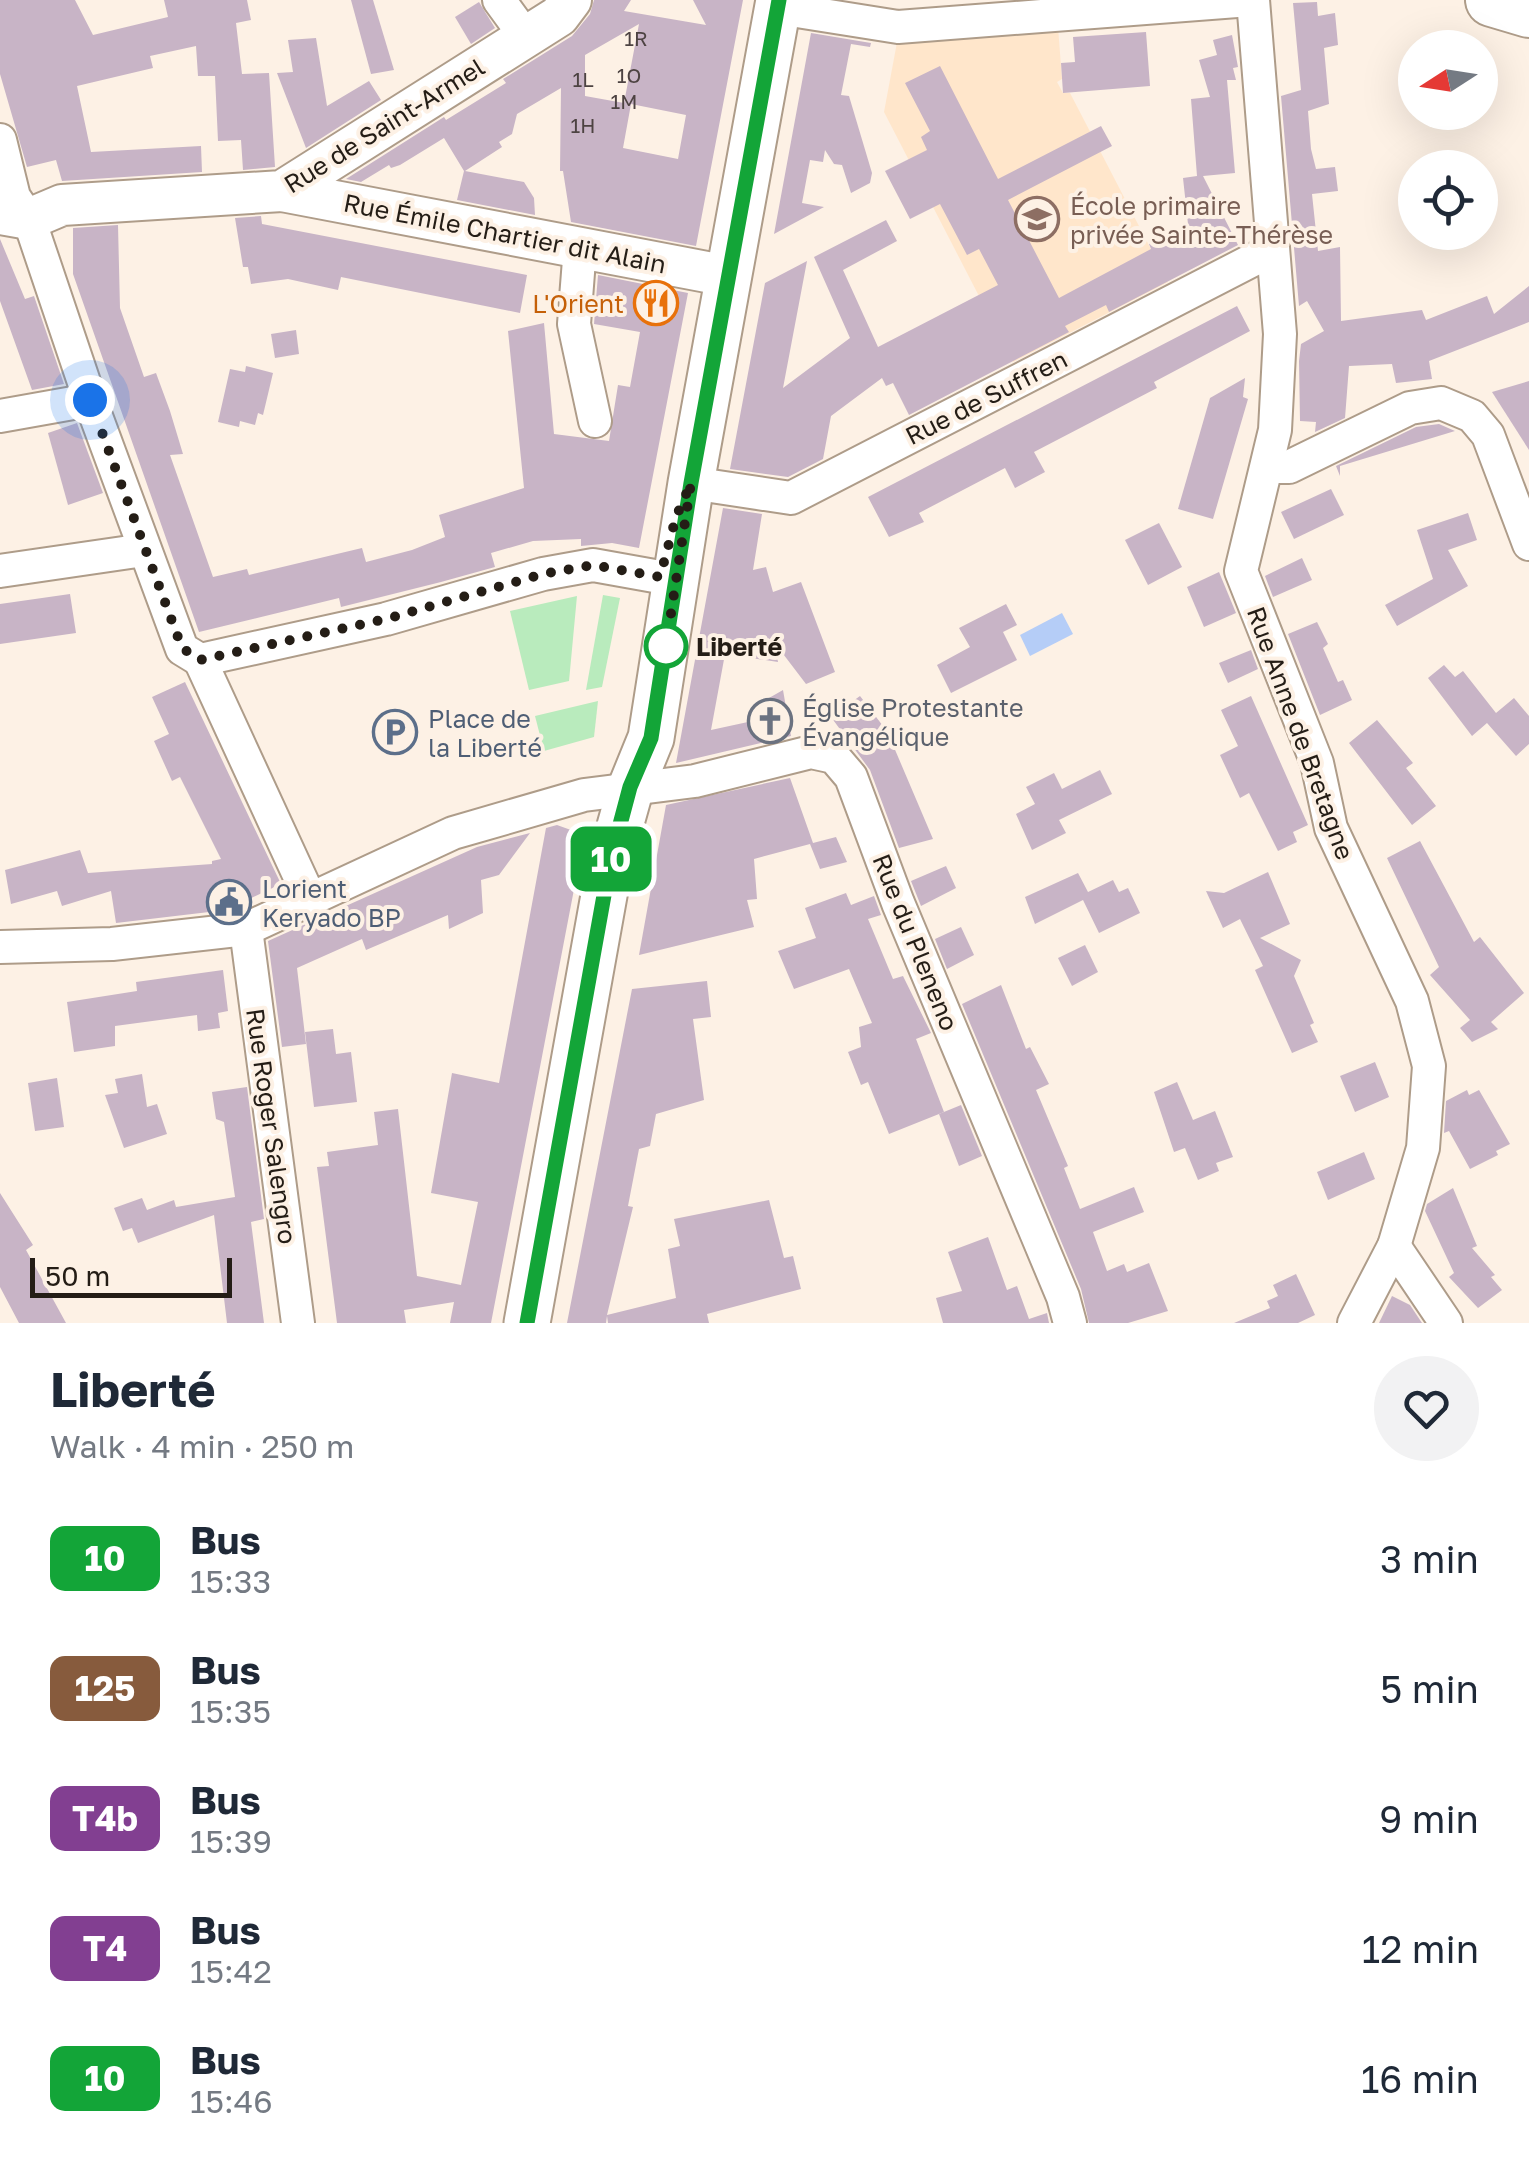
<!DOCTYPE html>
<meta charset="utf-8">
<style>
:root{--surface:#fff;--page:#f2f2f3;--text:#1f2937;--muted:#747a83}
body{margin:0;font-family:"Golos Text",sans-serif;background:var(--page);color:var(--text);height:100vh;display:flex;flex-direction:column;font-size:38px;white-space:nowrap}
*{box-sizing:border-box;margin:0}
p{font-size:32px;color:var(--muted)}
.icon{flex:none;width:55px;height:55px;fill:none;stroke:currentColor;stroke-width:2;stroke-linecap:round;stroke-linejoin:round}
.map{position:relative;height:1323px;overflow:hidden}
.panel{display:flex;flex-direction:column;background:var(--surface);flex:1}
.panel>*{flex:none}
.badge{padding:0 20px;border-radius:15px;font-size:35px;line-height:65px}
.needle{width:65px;rotate:258deg}
.fabs{position:absolute;left:1398px;top:30px;display:grid;gap:20px}
.fabs a{display:grid;place-items:center;width:100px;height:100px;border-radius:50%;background:var(--surface);box-shadow:0 10px 40px #0002;font-size:50px}
.scale{position:absolute;left:30px;bottom:25px;width:202px;box-sizing:border-box;padding-left:10px;border:5px solid #241d16;border-top:0;font-size:28px;line-height:35px;white-space:nowrap;color:#241d16;-webkit-text-stroke:8px #fdf1e5;paint-order:stroke}
.you{position:absolute;width:50px;height:50px;margin:-25px;border:8px solid #fff;border-radius:50%;background:#1a73e8;box-shadow:0 0 0 15px #1a73e833}
.map>.badge{position:absolute;translate:-50% -50%;box-shadow:0 0 0 5px #fff}
.round{display:grid;place-items:center;flex:none;width:105px;height:105px;border-radius:52px;background:var(--page)}
.summary{display:flex;align-items:center;justify-content:space-between;height:170px;padding:0 50px}
h1{font-size:48px;font-weight:700;line-height:75px}
ul{padding:0;list-style:none}
li{display:flex;align-items:center;gap:30px;height:130px;padding:0 50px}
li div{flex:1}
li b{display:block;font-size:38px}
li em{font-style:normal}
li .badge{min-width:110px;font-weight:700;text-align:center}
.map>svg:first-child{display:block}
</style>
<div class="map">
<svg width="1529" height="1323" viewBox="0 0 1529 1323">
<rect width="100%" height="100%" fill="#fdf1e5"/>
<path fill="#ffe6cb" d="M1058 27 1062 79 1057 82 1063 93H1070L1168 282 1013 362 884 112 898 37Z"/>
<g fill="#b9ebbd">
<path d="M603 595 620 598 602 687 586 690Z"/>
<path d="M577 596 569 681 529 690 510 611Z"/>
<path d="M598 701 594 737 544 751 535 716Z"/>
</g>
<path fill="#b5cdf7" d="M1062 613 1073 634 1030 656 1020 635Z"/>
<g fill="#c8b4c6" fill-rule="evenodd">
<path d="M0 0H75L93 35 168 17 164 0H247L251 20 236 23 242 74 269 73 275 167 243 170 241 140 218 141 215 76H198L196 46 150 56 153 68 77 86 91 152 201 146 202 172 62 181 56 160 27 167 0 74Z"/>
<path d="M351 0H373L394 70 371 74Z"/>
<path d="M594 0H631L624 11 706 25 693 0H743L696 246 571 222 563 171H560L561 88 517 114 512 134 499 142 502 147 465 171 524 182 534 198 535 215 457 200 464 171 444 138 400 165 391 168 389 165 361 182 346 179 444 117 446 120 506 83 503 79 572 36 590 14ZM639 24 624 103 585 96V55ZM631 104 686 115 678 159 623 148Z"/>
<path d="M479 2 495 28 471 44 455 17Z"/>
<path d="M1317 2 1318 16 1335 13 1338 45 1324 48 1329 104 1308 111 1311 149 1316 169 1335 167 1338 191 1312 194 1318 251 1340 247 1341 321 1422 310 1426 320 1487 296 1494 314 1529 286V322L1429 361 1432 379 1396 383 1392 364 1349 366 1345 418 1315 432 1316 422 1300 421 1299 361 1301 344 1324 331 1307 301 1299 306 1281 96 1301 90 1293 3Z"/>
<path d="M1146 32 1150 86 1063 93 1061 63 1075 62 1073 37Z"/>
<path d="M811 33 871 43 870 47 851 44 841 95 849 96 872 173 870 183 851 193 842 165 834 164 825 150 823 162 810 160 802 203 824 207 774 234Z"/>
<path d="M1232 35 1238 67 1233 68 1236 80H1227L1235 173 1203 176 1238 245 1109 312 1106 305 1065 326 1069 332 909 415 893 383 886 386 882 378 831 416 823 459 788 477 730 469 765 283 807 261 783 388 850 338 814 257 886 220 897 241 843 270 878 347 998 285 979 249 967 255 940 204 910 219 885 171 927 150 921 137 930 131 905 83 940 66 998 179 1101 126 1112 146 1008 200 1059 298 1151 249 1149 244 1188 224 1183 178 1197 176 1191 99 1210 97 1199 60 1217 55 1213 40Z"/>
<path d="M316 38 327 106 369 81 381 100 306 148 277 73 293 72 288 40Z"/>
<path d="M261 216 262 224 527 275 520 313 341 277 338 290 288 279 251 284 248 267H243L235 218Z"/>
<path d="M118 225 120 308 144 377 156 373 170 411 183 454 170 455 213 577 247 569 249 575 362 548 366 562 412 550 445 537 439 515 524 488 508 331 544 323 554 434 609 441 618 385 630 387 640 332 594 324 598 275 688 293 639 548 612 543 581 546V539L533 541 491 553 495 567 441 582 341 607 339 598 199 632 73 274V228Z"/>
<path d="M0 239 25 299 34 296 64 384 32 390 0 301Z"/>
<path d="M1237 306 1250 331 1154 382 1157 388 1034 452 1045 472 1015 488 1005 468 919 513 924 522 889 537 868 497Z"/>
<path d="M296 330 299 354 275 358 271 334Z"/>
<path d="M246 366 273 373 263 415 258 413 255 425 240 421 239 427 218 422 230 369 245 372Z"/>
<path d="M1245 378 1243 397 1248 399 1213 519 1178 509 1210 398Z"/>
<path d="M1529 381V450L1492 392Z"/>
<path d="M77 423 103 493 68 505 48 433Z"/>
<path d="M1439 424 1455 431 1340 466V476L1336 466 1416 427Z"/>
<path d="M1331 489 1344 515 1294 539 1281 512Z"/>
<path d="M723 508 762 514 753 570 766 567 773 592 801 582 835 672 806 684 774 642 778 662 725 654 711 730 766 718 762 702 783 690 791 736 676 763Z"/>
<path d="M1468 513 1477 540 1448 550 1468 586 1397 626 1385 605 1433 579 1417 530Z"/>
<path d="M1159 523 1182 567 1148 585 1125 540Z"/>
<path d="M1302 558 1312 580 1273 597 1265 576Z"/>
<path d="M1219 572 1236 613 1204 627 1187 587Z"/>
<path d="M70 594 76 633 0 644V604Z"/>
<path d="M1006 604 1017 625 1003 632 1017 660 951 693 937 665 970 647 959 628Z"/>
<path d="M1317 622 1328 644 1323 648 1338 682 1343 680 1352 700 1320 715 1288 634Z"/>
<path d="M1251 650 1258 669 1228 683 1219 663Z"/>
<path d="M1444 665 1455 677 1463 671 1496 713 1514 698 1529 716V744L1516 756 1487 723 1472 736 1428 678Z"/>
<path d="M185 682 281 884 226 910 116 923 111 891 62 906 57 891 11 904 5 870 80 850 88 873 212 864V861L221 859 180 777 172 781 154 741 169 734 152 697Z"/>
<path d="M860 696 896 743 893 745 933 839 899 848 870 770 831 717Z"/>
<path d="M1251 696 1308 825 1293 832 1297 842 1278 851 1249 793 1240 798 1220 755 1238 746 1221 710Z"/>
<path d="M1377 720 1413 763 1406 768 1436 806 1412 825 1349 743Z"/>
<path d="M1100 770 1112 794 1059 820 1066 833 1032 850 1016 814 1035 804 1026 787 1054 773 1062 789Z"/>
<path d="M790 778 813 843 836 837 847 862 820 869 810 844 754 859 757 899 747 900 754 927 639 955 666 805Z"/>
<path d="M557 825 582 834 580 858 491 1323H450L454 1302 404 1310 406 1323H337L317 1167 329 1166 327 1152 378 1145 374 1112 398 1109 417 1276 461 1285 478 1202 431 1193 452 1073 499 1083 546 828Z"/>
<path d="M530 833 499 875 481 880 483 913 449 929 448 915 366 950 362 939 297 968 306 1044 282 1047 268 941 477 847Z"/>
<path d="M1420 841 1474 942 1480 937 1524 993 1491 1022 1498 1029 1472 1042 1460 1028 1470 1020 1430 975 1439 967 1387 858Z"/>
<path d="M946 866 956 888 921 906 911 881Z"/>
<path d="M1268 872 1290 924 1260 938 1301 960 1294 976 1314 1023 1310 1025 1318 1042 1292 1053 1255 970 1263 966 1240 919 1223 928 1206 891 1224 893Z"/>
<path d="M1078 873 1088 892 1113 880 1119 892 1128 888 1140 913 1099 933 1083 900 1035 924 1025 897Z"/>
<path d="M846 893 851 905 874 896 881 915 868 919 893 979 903 976 931 1033 916 1039 944 1112 889 1134 868 1082 861 1085 848 1052 861 1047 859 1027 872 1023 849 969 794 989 778 951 816 938 805 908Z"/>
<path d="M961 927 974 955 947 969 935 939Z"/>
<path d="M1085 945 1098 972 1072 986 1058 958Z"/>
<path d="M223 970 228 1011 218 1013 220 1028 198 1031 197 1015 115 1026V1046L74 1052 67 1002 137 991 136 982Z"/>
<path d="M707 981 711 1017 693 1019 704 1100 656 1114 650 1146 639 1149 628 1206 633 1207 607 1315 676 1298 668 1249 680 1246 674 1219 769 1200 784 1258 793 1256 801 1289 707 1314 709 1323H608L607 1316 606 1323H567L632 989Z"/>
<path d="M1001 985 1026 1049 1030 1047 1049 1084 1036 1090 1068 1166 1064 1168 1080 1209 1134 1187 1144 1212 1093 1232 1107 1271 1124 1264 1127 1272 1149 1263 1168 1311 1128 1323H1089L1081 1289 962 1004Z"/>
<path d="M333 1029 336 1054 351 1052 357 1102 314 1107 305 1032Z"/>
<path d="M1375 1062 1389 1097 1355 1112 1340 1076Z"/>
<path d="M142 1074 147 1107 157 1104 167 1134 124 1148 105 1095 118 1093 115 1079Z"/>
<path d="M57 1078 64 1127 35 1131 28 1083Z"/>
<path d="M1177 1082 1193 1120 1215 1111 1233 1157 1216 1163 1219 1171 1198 1180 1185 1148 1174 1152 1154 1092Z"/>
<path d="M247 1087 264 1219 251 1222 264 1323H227L214 1215 138 1243 132 1228 123 1231 114 1208 142 1198 147 1210 174 1200 176 1207 235 1197 224 1122 216 1119 212 1092Z"/>
<path d="M1467 1090 1469 1095 1479 1090 1510 1144 1496 1151 1498 1155 1470 1169 1449 1131 1444 1133 1446 1101Z"/>
<path d="M961 1105 982 1156 959 1166 939 1114Z"/>
<path d="M1364 1152 1375 1179 1328 1200 1317 1172Z"/>
<path d="M1453 1188 1477 1246 1472 1248 1495 1275 1491 1277 1502 1290 1478 1308 1449 1277 1454 1273 1425 1211 1427 1204Z"/>
<path d="M0 1193 33 1245 26 1250 66 1323H19L0 1287Z"/>
<path d="M988 1237 1007 1290 1017 1286 1029 1319 1047 1313 1049 1323H943L936 1298 962 1291 948 1252Z"/>
<path d="M1296 1274 1315 1315 1298 1323H1234L1270 1308 1267 1301 1278 1296 1273 1285Z"/>
<path d="M1392 1296 1410 1305 1422 1323H1379Z"/>
</g>
<g fill="none" stroke-linecap="round" stroke-linejoin="round">
<defs>
<g id="minor">
<path d="M499 0 526 37"/>
<path d="M1253 0 1280 334 1275 430 1241 571 1317 763 1331 828 1412 1001 1429 1066 1423 1148 1394 1246 1354 1323"/>
<path d="M778 8 898 27 1250 0"/>
<path d="M0 140 14 197 29 219 90 400 182 649 200 660"/>
<path d="M580 247 574 324 595 421"/>
<path d="M0 416 90 400"/>
<path d="M1268 467H1289L1410 408 1441 403 1472 416 1488 435 1529 544"/>
<path d="M691 483 791 498 1272 250"/>
<path d="M0 571 144 550"/>
<path d="M200 660 386 619 543 574 593 565 660 577"/>
<path d="M200 660 311 901"/>
<path d="M246 929 298 1323"/>
<path d="M0 947 112 944 246 929 453 833 584 795 695 781 811 752 834 757 851 777 898 903 1063 1297 1070 1323"/>
<path d="M1394 1246 1446 1323"/>
</g>
<g id="tertiary">
<path d="M282 191 728 276"/>
<path d="M0 214 29 219 62 205 282 191 559 16 571 0"/>
</g>
<path id="secondary" d="M527 1323 610 862 631 787 651 738 691 483 779 0"/>
<path id="trunk" d="M1492 0 1529 11"/>
</defs>
<use href="#minor" stroke="#ae9c89" stroke-width="36"/>
<use href="#tertiary" stroke="#ae9c89" stroke-width="44"/>
<use href="#secondary" stroke="#ae9c89" stroke-width="49"/>
<use href="#trunk" stroke="#ae9c89" stroke-width="56"/>
<use href="#minor" stroke="#fff" stroke-width="32"/>
<use href="#tertiary" stroke="#fff" stroke-width="40"/>
<use href="#secondary" stroke="#fff" stroke-width="45"/>
<use href="#trunk" stroke="#fff" stroke-width="52"/>
</g>
<g fill="none" stroke-linecap="round" stroke-linejoin="round">
<defs>
<path id="line" d="M527 1323 610 862 630 787 651 738 691 483 779 0"/>
</defs>
<use href="#line" stroke="#fff" stroke-width="22"/>
<use href="#line" stroke="#13a538" stroke-width="15"/>
<path stroke="#241d16" stroke-width="10" stroke-dasharray="0 18" d="M90 400 182 648 200 660 386 619 543 574 593 565 660 577 676 517 691 483 666 646"/>
</g>
<defs>
<symbol id="school-ring" viewBox="-11 -11 22 22"><circle r="9.5" fill="#fdf1e5" stroke="#8d6e63" stroke-width="1.5"/><path d="M0-5L7-2L0 1L-7-2ZM-4 1L0 2.5L4 1V4Q0 6-4 4Z" fill="#8d6e63"/></symbol>
<symbol id="restaurant-ring" viewBox="-11 -11 22 22"><circle r="9.5" fill="#fdf1e5" stroke="#e8710a" stroke-width="1.5"/><path d="M-5-6h1v4h1v-4h1v4h1v-4h1v5L-1.5 .5V6h-2V.5L-5-1ZM5-6V6H3V1.5H1.5Q1.5-4 5-6Z" fill="#e8710a"/></symbol>
<symbol id="church-ring" viewBox="-11 -11 22 22"><circle r="9.5" fill="#fdf1e5" stroke="#6b7280" stroke-width="1.5"/><path d="M-1.2-6h2.4v3.5h3.3v2.4h-3.3V6h-2.4V-.1h-3.3v-2.4h3.3Z" fill="#6b7280"/></symbol>
<symbol id="parking-ring" viewBox="-11 -11 22 22"><circle r="9.5" fill="#fdf1e5" stroke="#5c6f8a" stroke-width="1.5"/><path d="M-3.5-5.5H1a3.5 3.5 0 0 1 0 7H-1V5.5H-3.5ZM-1-3.4V-.6H.8a1.4 1.4 0 0 0 0-2.8Z" fill="#5c6f8a"/></symbol>
<symbol id="civic-ring" viewBox="-11 -11 22 22"><circle r="9.5" fill="#fdf1e5" stroke="#5c6f8a" stroke-width="1.5"/><path d="M-.6-6.5H3V-4.5H.6V-3L4-1V1h2V6H-6V1h2V-1L-.6-3ZM-1.2 2.5V6h2.4V2.5Z" fill="#5c6f8a"/></symbol>
</defs>
<g fill-rule="evenodd">
<use href="#school-ring" x="1012" y="194" width="50" height="50"/>
<use href="#restaurant-ring" x="631" y="278" width="50" height="50"/>
<use href="#church-ring" x="745" y="696" width="50" height="50"/>
<use href="#parking-ring" x="370" y="707" width="50" height="50"/>
<use href="#civic-ring" x="204" y="877" width="50" height="50"/>
</g>
<circle fill="#fff" stroke="#13a538" stroke-width="5" cx="666" cy="646" r="20"/>
<g text-anchor="middle" dominant-baseline="central" stroke-width="8" stroke-linejoin="round" paint-order="stroke">
<g font-size="20" fill="#4d4342">
<text x="636" y="38">1R</text>
<text x="629" y="75">1O</text>
<text x="583" y="79">1L</text>
<text x="624" y="101">1M</text>
<text x="583" y="125">1H</text>
</g>
<g font-size="25" fill="#241d16" stroke="#fdf1e5">
<text transform="translate(384 125) rotate(-32)">Rue de Saint-Armel</text>
<text transform="translate(505 233) rotate(11)">Rue Émile Chartier dit Alain</text>
<text transform="translate(986 397) rotate(-27)">Rue de Suffren</text>
<text transform="translate(1301 733) rotate(70)">Rue Anne de Bretagne</text>
<text transform="translate(916 942) rotate(68)">Rue du Pleneno</text>
<text transform="translate(272 1126) rotate(82)">Rue Roger Salengro</text>
</g>
<g font-size="25" fill="#785e54" stroke="#fdf1e5" text-anchor="start">
<text x="1070" y="205">École primaire<tspan x="1070" dy="29">privée Sainte-Thérèse</tspan></text>
</g>
<g font-size="25" fill="#c56008" stroke="#fdf1e5" text-anchor="end">
<text x="624" y="303">L'Orient</text>
</g>
<g font-size="25" font-weight="bold" fill="#241d16" stroke="#fdf1e5" text-anchor="start">
<text x="696" y="646">Liberté</text>
</g>
<g font-size="25" fill="#5b616d" stroke="#fdf1e5" text-anchor="start">
<text x="802" y="707">Église Protestante<tspan x="802" dy="29">Évangélique</tspan></text>
</g>
<g font-size="25" fill="#4e5e75" stroke="#fdf1e5" text-anchor="start">
<text x="428" y="718">Place de<tspan x="428" dy="29">la Liberté</tspan></text>
<text x="262" y="888">Lorient<tspan x="262" dy="29">Keryado BP</tspan></text>
</g>
</g>
</svg>
<div class="fabs">
<a><svg class="needle" viewBox="-14 -14 28 28"><path d="M0-13l5 13h-10z" fill="#e53935"/><path d="M0 13l5-13h-10z" fill="#747a83"/></svg></a>
<a><svg class="icon" aria-label="locate" viewBox="0 0 24 24"><circle cx="12" cy="12" r="6"/><path d="M12 2v4M12 18v4M2 12h4M18 12h4"/></svg></a>
</div>
<div class="scale">50 m</div>
<div class="you" style="left:90px;top:400px"></div>
<b class="badge" style="left:611px;top:859px;background:#13a538;color:#fff">10</b>
</div>
<section class="panel">
<div class="summary"><div><h1>Liberté</h1><p>Walk · 4 min · 250 m</p></div><a class="round"><svg class="icon" aria-label="heart" viewBox="0 0 24 24"><path d="M12 20l-8-8c-3-5 5-10 8-4 3-6 11-1 8 4z"/></svg></a></div>
<ul>
<li><span class="badge" style="background:#13a538;color:#fff">10</span><div><b>Bus</b><p>15:33</p></div><em>3 min</em></li>
<li><span class="badge" style="background:#875b3d;color:#fff">125</span><div><b>Bus</b><p>15:35</p></div><em>5 min</em></li>
<li><span class="badge" style="background:#823f91;color:#fff">T4b</span><div><b>Bus</b><p>15:39</p></div><em>9 min</em></li>
<li><span class="badge" style="background:#823f91;color:#fff">T4</span><div><b>Bus</b><p>15:42</p></div><em>12 min</em></li>
<li><span class="badge" style="background:#13a538;color:#fff">10</span><div><b>Bus</b><p>15:46</p></div><em>16 min</em></li>
</ul>
</section>
